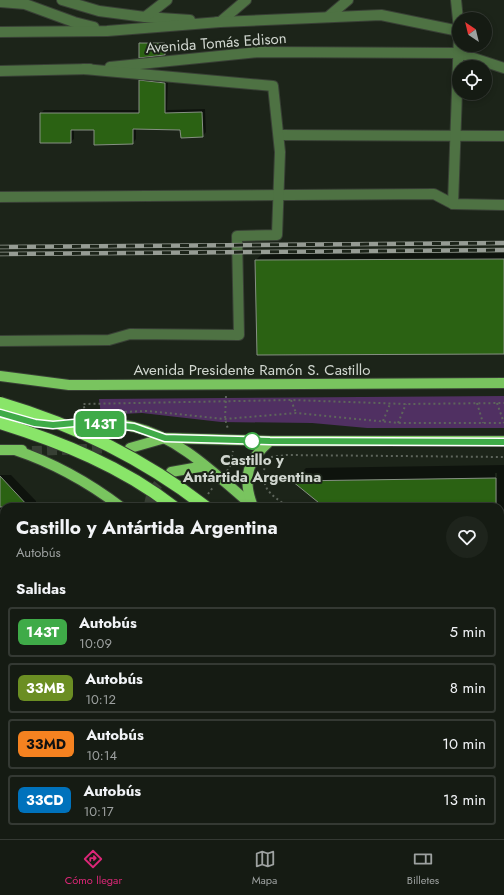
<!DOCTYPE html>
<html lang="es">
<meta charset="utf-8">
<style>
:root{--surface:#151b13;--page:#1e241c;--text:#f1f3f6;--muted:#9da1a0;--line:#343933;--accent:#db2777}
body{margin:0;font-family:Jost,sans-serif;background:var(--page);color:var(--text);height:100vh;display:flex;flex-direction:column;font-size:15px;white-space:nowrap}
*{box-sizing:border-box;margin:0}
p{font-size:13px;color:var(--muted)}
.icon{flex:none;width:22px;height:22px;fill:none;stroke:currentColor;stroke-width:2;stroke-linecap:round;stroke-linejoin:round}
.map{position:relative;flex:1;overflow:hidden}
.details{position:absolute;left:0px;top:503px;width:504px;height:336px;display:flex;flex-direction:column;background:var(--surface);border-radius:12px 12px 0 0;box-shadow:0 2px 6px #0003,0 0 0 1px var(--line)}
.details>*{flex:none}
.badge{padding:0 8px;border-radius:6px;font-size:14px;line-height:26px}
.needle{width:26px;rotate:325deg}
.fabs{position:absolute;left:452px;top:12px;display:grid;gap:8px}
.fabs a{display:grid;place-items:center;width:40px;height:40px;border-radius:50%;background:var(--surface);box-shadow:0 2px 6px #0003,0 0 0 1px var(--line);font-size:20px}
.map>.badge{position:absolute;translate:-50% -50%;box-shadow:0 0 0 2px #fff}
h2{padding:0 16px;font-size:15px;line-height:36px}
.round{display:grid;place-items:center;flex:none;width:42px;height:42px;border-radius:21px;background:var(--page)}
.head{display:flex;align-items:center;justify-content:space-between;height:68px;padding:0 16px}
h1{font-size:19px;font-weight:700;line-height:30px}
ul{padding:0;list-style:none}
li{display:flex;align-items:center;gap:12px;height:50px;margin:0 8px 6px;padding:0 8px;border:2px solid var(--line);border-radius:4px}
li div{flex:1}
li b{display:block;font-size:15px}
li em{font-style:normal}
li .badge{min-width:44px;font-weight:700;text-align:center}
.dock{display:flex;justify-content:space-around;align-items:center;height:56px;border-top:1px solid var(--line);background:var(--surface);font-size:11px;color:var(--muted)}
.dock a{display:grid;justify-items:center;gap:2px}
.dock .selected{color:var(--accent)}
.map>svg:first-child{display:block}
</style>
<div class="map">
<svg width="504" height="839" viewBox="0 0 504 839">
<rect width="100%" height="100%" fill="#1c2419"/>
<path fill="#503062" d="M504 396V428H367L312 423 221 422 142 413 101 415 99 399Z"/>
<g fill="#0007">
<path d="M141 42H166V53L140 56Z"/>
<path d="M144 78 168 80 167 110 205 109 206 132 203 136 181 129 136 128V139L133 143 95 129H74V139L70 142 41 113 44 110H140V81Z"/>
<path d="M504 253V353L256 260 262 254Z"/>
<path d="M504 465V638L500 642V507H497V473H495V507H326L293 481 306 468Z"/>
<path d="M0 475H11L36 501V507H4V597H0Z"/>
<path d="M74 503 78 507H70Z"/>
<rect x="0" y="611" width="4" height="32"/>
</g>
<g fill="#2b6213" stroke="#869083">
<path d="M139 43H165V55L139 58Z"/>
<path d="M139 80 165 83V113L202 112 203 137 181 138 180 130 133 129V144L94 145V130H71V143H40V113H139Z"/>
<path d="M504 259V354L257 355 255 260Z"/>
<path d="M0 476 29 507H0Z"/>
<path d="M496 478V507H324L292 481Z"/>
</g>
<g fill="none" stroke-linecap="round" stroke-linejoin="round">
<g stroke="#373f34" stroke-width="10" stroke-dasharray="10 5" stroke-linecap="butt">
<path d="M0 413 35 423 53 425 85 423"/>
<path d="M32 451 114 448"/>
<path d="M149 507C150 491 158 483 169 474"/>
</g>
<defs>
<g id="minor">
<path d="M62 0 99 11 145 17 190 20"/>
<path d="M456 0 459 29"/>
<path d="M0 2 25 4 74 22 94 27"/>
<path d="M329 16 348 0"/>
<path d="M145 17 167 0"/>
<path d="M217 22H220L246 0"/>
<path d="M0 32 107 31 220 22 381 15 459 31"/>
<path d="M110 67 259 52 458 53 504 68"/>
<path d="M0 71 90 69"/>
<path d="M279 135 504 136"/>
<path d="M0 197 434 194 453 204 504 205"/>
<path d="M453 204 459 35"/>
<path d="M0 341 109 340 130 334 239 335 237 236 277 235 280 152 273 86 84 69"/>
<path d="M500 824 504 814"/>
<path d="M58 835V839"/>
<path d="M470 839 486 835"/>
</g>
<g id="major">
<path d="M0 376 69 385H91L504 383"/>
<path d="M85 423C101 424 119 423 134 427 181 438 218 477 254 507"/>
<path d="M130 448 165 438 270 441H504"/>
<path d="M0 450H22"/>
<path d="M15 450C54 463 88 482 121 507"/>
<path d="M171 472 205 466"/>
<path d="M252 504C242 477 248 460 270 441"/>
<path d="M500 703 504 706"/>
<path d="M500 809 504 812"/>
</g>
<g id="highway">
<path d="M500 721 504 723"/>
<path d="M500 743 504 746"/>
<path d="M500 767 504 770"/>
<path d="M500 789 504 794"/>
</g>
</defs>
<use href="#minor" stroke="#394036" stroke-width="12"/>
<use href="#major" stroke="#394036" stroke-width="12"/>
<use href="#highway" stroke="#394036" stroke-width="14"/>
<g stroke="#5e655c" stroke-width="2" stroke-dasharray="2 3" stroke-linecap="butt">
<path d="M231 374 233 365"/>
<path d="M226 396 225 419 228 429"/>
<path d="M291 400 296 413"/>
<path d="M477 403 483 423"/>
<path d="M497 403 504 423"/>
<path d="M120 412 147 411 225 419 296 413 398 423H504"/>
<path d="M86 413 83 404 291 400 406 404 504 403"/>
<path d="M383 421 390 404"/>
<path d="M398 423 406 404"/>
<path d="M271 457 286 455 504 457"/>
<path d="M232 458 241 459"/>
<path d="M265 463C261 490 268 492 288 507"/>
<path d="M227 471 230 466 233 451"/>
<path d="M208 494 214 486"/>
<path d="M500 669 504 672"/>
<path d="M0 830H4"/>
<path d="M497 835 500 839"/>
</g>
<use href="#minor" stroke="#4e7243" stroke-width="10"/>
<use href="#major" stroke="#79c45f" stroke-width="10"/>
<use href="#highway" stroke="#89e569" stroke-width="12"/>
<defs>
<g id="rail">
<path d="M0 247 504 243"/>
<path d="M0 254 504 250"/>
</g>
</defs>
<use href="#rail" stroke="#969c94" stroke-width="4.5"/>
<use href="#rail" stroke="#1c2419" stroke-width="3" stroke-dasharray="9" stroke-linecap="butt"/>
<defs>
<g id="highway-bridge">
<path d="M0 403C75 425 144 459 206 507"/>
<path d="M0 423C61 442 123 467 174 507"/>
</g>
</defs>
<use href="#highway-bridge" stroke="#394036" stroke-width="14" stroke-linecap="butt"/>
<use href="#highway-bridge" stroke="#89e569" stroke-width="12"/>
</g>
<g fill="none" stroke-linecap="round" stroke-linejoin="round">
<defs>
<path id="line" d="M0 413 35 423 53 425 85 422 134 427 165 438 270 441 504 442"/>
</defs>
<use href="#line" stroke="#fff" stroke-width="9"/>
<use href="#line" stroke="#3fab48" stroke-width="6"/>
</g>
<circle fill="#fff" stroke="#3fab48" stroke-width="2" cx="252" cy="441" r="8"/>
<g text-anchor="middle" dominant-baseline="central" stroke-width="4" stroke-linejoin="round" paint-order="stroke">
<g font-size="15" fill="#d0d6cf" stroke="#1c2419">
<text transform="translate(216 43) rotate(-4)">Avenida Tomás Edison</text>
<text x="252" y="370">Avenida Presidente Ramón S. Castillo</text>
</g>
<g font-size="15" font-weight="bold" fill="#d0d6cf" stroke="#1c2419">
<text x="252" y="460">Castillo y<tspan x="252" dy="17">Antártida Argentina</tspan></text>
</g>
</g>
</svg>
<div class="fabs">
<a><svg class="needle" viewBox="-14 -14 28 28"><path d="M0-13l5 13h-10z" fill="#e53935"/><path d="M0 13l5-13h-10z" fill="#9da1a0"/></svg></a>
<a><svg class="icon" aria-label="locate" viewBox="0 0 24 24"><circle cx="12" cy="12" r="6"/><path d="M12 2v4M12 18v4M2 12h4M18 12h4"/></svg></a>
</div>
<b class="badge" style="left:100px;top:424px;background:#3fab48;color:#fff">143T</b>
<section class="details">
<div class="head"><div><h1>Castillo y Antártida Argentina</h1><p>Autobús</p></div><a class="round"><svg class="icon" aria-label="heart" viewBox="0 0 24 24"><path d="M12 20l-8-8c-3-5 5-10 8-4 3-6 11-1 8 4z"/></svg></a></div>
<h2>Salidas</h2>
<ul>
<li><span class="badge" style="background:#3fab48;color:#fff">143T</span><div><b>Autobús</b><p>10:09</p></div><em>5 min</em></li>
<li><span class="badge" style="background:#6b8e23;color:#fff">33MB</span><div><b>Autobús</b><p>10:12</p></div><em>8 min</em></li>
<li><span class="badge" style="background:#f58220;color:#111">33MD</span><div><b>Autobús</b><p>10:14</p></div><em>10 min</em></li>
<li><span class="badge" style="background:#0072bc;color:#fff">33CD</span><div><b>Autobús</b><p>10:17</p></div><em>13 min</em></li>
</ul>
</section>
</div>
<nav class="dock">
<a class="selected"><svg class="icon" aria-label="directions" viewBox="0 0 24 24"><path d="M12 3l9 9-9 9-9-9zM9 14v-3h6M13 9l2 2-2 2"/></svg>Cómo llegar</a>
<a><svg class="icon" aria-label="map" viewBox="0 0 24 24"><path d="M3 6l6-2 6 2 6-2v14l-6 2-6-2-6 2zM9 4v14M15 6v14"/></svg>Mapa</a>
<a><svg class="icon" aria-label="tickets" viewBox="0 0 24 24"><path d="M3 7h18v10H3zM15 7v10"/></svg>Billetes</a>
</nav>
